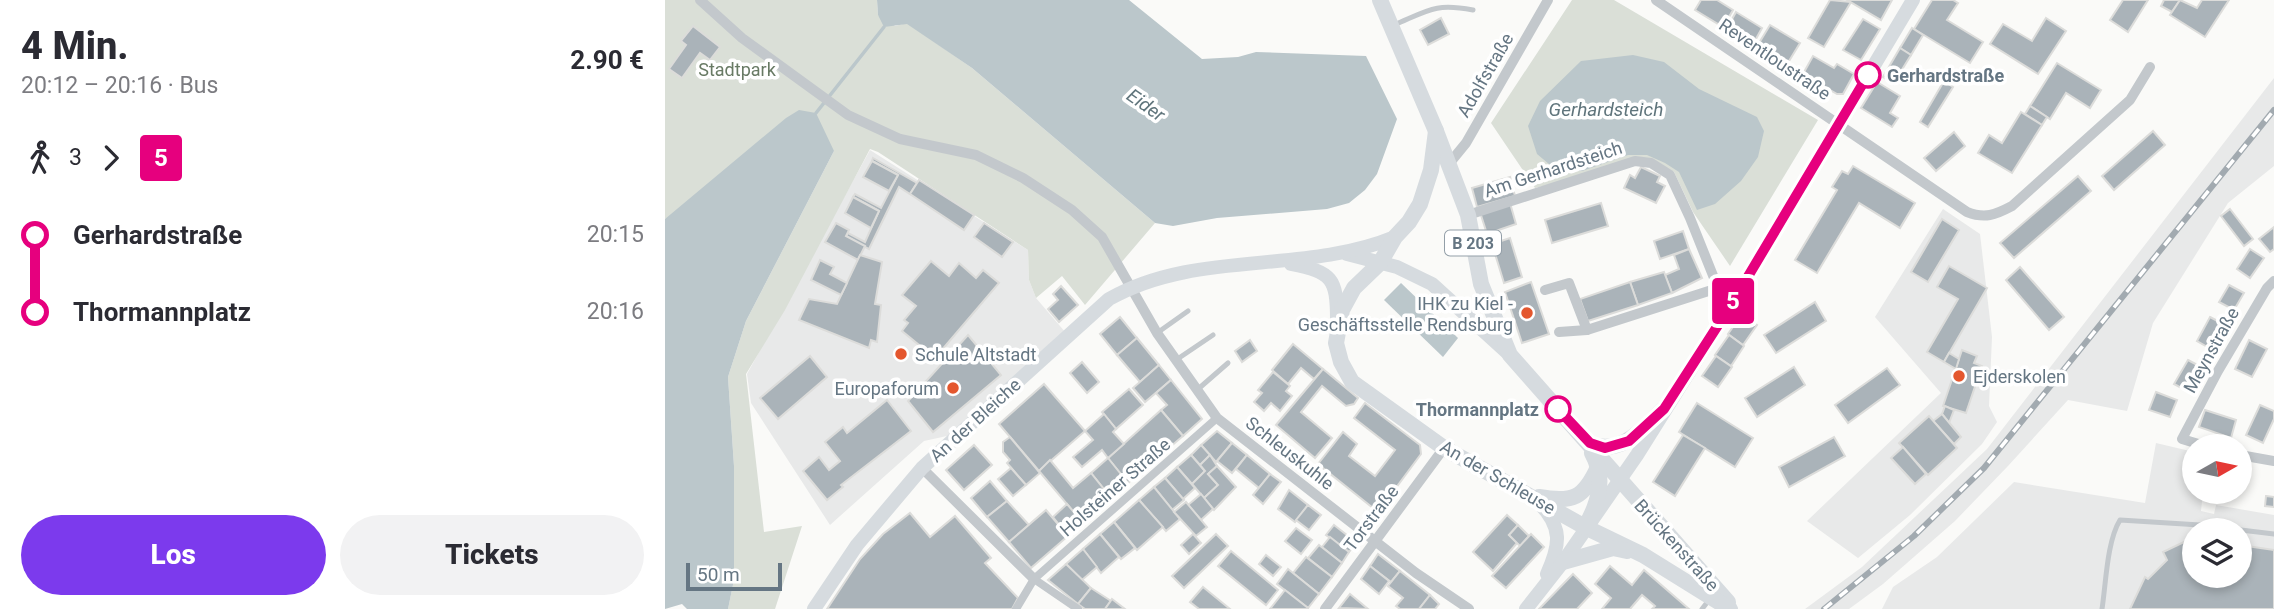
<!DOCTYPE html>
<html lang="de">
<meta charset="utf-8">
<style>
:root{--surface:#fff;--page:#f2f2f3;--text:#2b2b33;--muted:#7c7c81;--accent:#7c3aed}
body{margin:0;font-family:Roboto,sans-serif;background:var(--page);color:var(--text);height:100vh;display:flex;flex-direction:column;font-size:26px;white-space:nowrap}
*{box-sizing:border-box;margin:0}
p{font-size:23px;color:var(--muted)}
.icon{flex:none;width:38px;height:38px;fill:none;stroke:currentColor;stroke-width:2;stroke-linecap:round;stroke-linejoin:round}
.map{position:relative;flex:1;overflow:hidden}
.sheet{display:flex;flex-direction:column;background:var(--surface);width:665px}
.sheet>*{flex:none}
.badge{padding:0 14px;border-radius:5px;font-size:24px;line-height:46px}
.needle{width:46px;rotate:81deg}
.fabs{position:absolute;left:1517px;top:434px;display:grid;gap:14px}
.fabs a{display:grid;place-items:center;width:70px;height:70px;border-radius:50%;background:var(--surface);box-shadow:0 4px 10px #0003;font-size:35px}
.scale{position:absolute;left:21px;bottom:18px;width:96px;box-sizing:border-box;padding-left:7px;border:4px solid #657683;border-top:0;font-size:19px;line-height:24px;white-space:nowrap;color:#657683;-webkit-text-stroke:5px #fff;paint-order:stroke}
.map>.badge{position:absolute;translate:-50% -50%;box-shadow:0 0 0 4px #fff}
.legs{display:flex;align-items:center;gap:10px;height:77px;padding:0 21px;font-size:23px}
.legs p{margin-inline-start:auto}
.overview{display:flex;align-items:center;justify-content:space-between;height:119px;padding:0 21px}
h1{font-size:38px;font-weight:800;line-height:52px}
.primary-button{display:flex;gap:14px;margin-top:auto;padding:14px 21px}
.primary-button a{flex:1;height:80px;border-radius:42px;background:var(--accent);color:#fff;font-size:28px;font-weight:800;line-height:80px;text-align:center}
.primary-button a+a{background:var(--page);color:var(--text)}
ul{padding:0 21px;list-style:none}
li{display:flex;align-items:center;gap:24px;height:77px;font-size:26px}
li i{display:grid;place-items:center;width:10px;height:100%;margin:0 9px;background:currentColor}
li i::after{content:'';width:18px;height:18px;margin:-9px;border:5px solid;border-radius:50%;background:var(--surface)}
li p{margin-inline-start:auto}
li:first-child i{background:linear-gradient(#0000 50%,currentColor 0)}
li:last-child i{background:linear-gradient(currentColor 50%,#0000 0)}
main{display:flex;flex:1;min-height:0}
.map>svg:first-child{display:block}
</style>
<main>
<section class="sheet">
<div class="overview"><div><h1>4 Min.</h1><p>20:12 – 20:16 · Bus</p></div><b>2.90 €</b></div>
<div class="legs"><svg class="icon" aria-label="walk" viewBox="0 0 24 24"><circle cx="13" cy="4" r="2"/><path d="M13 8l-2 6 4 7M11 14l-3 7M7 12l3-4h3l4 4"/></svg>3<svg class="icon" aria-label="forward" viewBox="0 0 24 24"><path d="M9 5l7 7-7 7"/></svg><b class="badge" style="background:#e6007e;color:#fff">5</b></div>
<ul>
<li><i style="color:#e6007e"></i><b>Gerhardstraße</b><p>20:15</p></li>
<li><i style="color:#e6007e"></i><b>Thormannplatz</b><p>20:16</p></li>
</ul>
<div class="primary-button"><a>Los</a><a>Tickets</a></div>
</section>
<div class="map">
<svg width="1609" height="609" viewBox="0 0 1609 609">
<rect width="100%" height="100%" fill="#fafaf8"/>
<g fill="#e8e9e9" fill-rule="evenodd">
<path d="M1609 78V166L1563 203 1488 323 1462 411 1403 400 1343 466 1290 521 1218 584 1184 609H1140L1197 567 1322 449Z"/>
<path d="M205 150 363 250 364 280 371 298 401 333 291 434 259 441 165 525 86 403 82 374Z"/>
<path d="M1278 209 1315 234 1327 337 1324 406 1332 422 1317 444 1245 515 1193 558 1142 521 1276 393 1210 317Z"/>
<path d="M1491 443 1529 452 1530 492H1538L1536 511 1549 514 1551 505 1609 515V609H1217L1228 587 1272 557 1349 482 1480 503ZM1530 530H1575V576H1530Z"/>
</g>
<g fill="#dadfd7">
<path d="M0 0H212L213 15 230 26 242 23 307 68 490 223 420 305 397 276 371 298 364 280 363 250 213 152 205 149 120 310 81 374 99 532 137 526 110 609H63L69 580V466L63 377 81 321 169 151 0 219Z"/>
<path d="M907 0H949L1153 120 1065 266 1028 212 1009 172 988 160 870 188 826 123Z"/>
</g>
<g fill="#bbc7cb">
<path d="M212 0H464L537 59 573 57 591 52 701 56 732 119 712 174 700 190 684 203 662 209 552 218 508 226 490 223 307 68 242 24 219 27 213 15Z"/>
<path d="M968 55 999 62 1034 89 1092 117 1099 131 1093 157 1076 181 1050 204 1032 210 1014 172 1000 163 982 155H963L917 171 890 169 872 154 863 126 875 101 916 61Z"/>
<path d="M134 110 151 113 169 151 81 321 63 377 69 466V580L63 609H22L17 604 0 609V219L121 118Z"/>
<path d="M736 283 793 338 778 357 719 300Z"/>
</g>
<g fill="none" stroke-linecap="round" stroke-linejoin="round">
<path stroke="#bbc7cb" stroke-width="3.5" d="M151 113 219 27"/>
</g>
<g fill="#aab3b9" stroke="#dcdcda" stroke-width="2">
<path d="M1036 0H1052L1068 10 1058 27 1030 10Z"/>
<path d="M1165 0 1186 2 1159 47 1143 38Z"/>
<path d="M1182 0H1227L1216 20Z"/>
<path d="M1267 0H1288L1293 3 1282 20 1318 42 1305 63 1249 29Z"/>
<path d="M1458 0H1483L1463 32 1445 20Z"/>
<path d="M1499 0H1515L1507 12 1496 6Z"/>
<path d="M1515 0 1532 8 1537 0H1564L1540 37 1505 15Z"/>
<path d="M1071 12 1097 28 1087 46 1061 30Z"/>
<path d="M776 18 784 34 763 45 755 30Z"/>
<path d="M1381 18 1401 31 1373 74 1325 44 1338 24 1367 41Z"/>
<path d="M1198 19 1215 29 1196 60 1178 50Z"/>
<path d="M1105 25 1135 43 1121 66 1091 48Z"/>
<path d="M28 26 55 47 45 60 35 53 17 78 4 69 21 45 16 41Z"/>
<path d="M1247 28 1258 35 1246 55 1235 48Z"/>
<path d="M1235 48 1246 55 1228 84 1218 77Z"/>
<path d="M1148 56 1169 68 1172 64 1189 74 1178 94H1172L1138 74Z"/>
<path d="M1392 63 1436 90 1425 108 1401 93 1385 119 1365 106Z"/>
<path d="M1279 81 1288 87 1263 127 1255 122Z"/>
<path d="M1212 82 1235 96 1225 113 1233 118 1227 127 1196 108Z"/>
<path d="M1365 106 1382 117 1377 125 1360 114Z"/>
<path d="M1356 112 1377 125 1347 173 1313 153 1324 135 1337 143Z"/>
<path d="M1488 131 1500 145 1449 190 1437 176Z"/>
<path d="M1289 132 1300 146 1271 171 1259 158Z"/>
<path d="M208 158 252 183 245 194 234 187 204 249 181 236 183 233 200 242 214 211 188 197 190 194 216 208 233 175 207 161Z"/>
<path d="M207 161 233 175 224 191 198 177Z"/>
<path d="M1188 166 1250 203 1235 228 1194 203 1152 273 1130 260 1172 190 1167 187 1177 171 1183 174Z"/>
<path d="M976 167 995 176 992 182 1000 186 991 203 959 188 965 175 970 178Z"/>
<path d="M1413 176 1426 191 1349 258 1335 243Z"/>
<path d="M845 177 850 196 812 207 807 188Z"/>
<path d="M254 180 309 215 299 230 245 194Z"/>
<path d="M188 197 214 211 206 228 180 213Z"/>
<path d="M845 203 851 224 822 234 815 212Z"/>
<path d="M936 203 943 226 887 243 880 220Z"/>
<path d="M1565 209 1588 239 1579 246 1556 216Z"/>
<path d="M1277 219 1294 230 1263 282 1246 272Z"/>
<path d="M171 223 184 230 181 236 200 246 193 260 160 242Z"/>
<path d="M319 223 348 242 337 257 309 237Z"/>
<path d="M1609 227V249L1605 252 1594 239Z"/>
<path d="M1018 231 1024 249 995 259 989 241Z"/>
<path d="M845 238 857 277 839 283 827 244Z"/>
<path d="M1024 249 1037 278 1007 293 1000 275 1014 269 1009 255Z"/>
<path d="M1585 249 1599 258 1585 278 1572 269Z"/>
<path d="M195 255 217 262 210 304 216 305 212 342 206 340 204 348 134 320 144 299 172 304Z"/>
<path d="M155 260 169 267 165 274 182 283 176 295 146 280Z"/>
<path d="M266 261 284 276 294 263 311 278 318 270 334 283 270 358 237 331 243 323 239 320 251 306 237 295Z"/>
<path d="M1284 266 1322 288 1279 362 1262 352 1293 299 1272 287Z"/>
<path d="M1355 267 1399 317 1384 330 1341 280Z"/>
<path d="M999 272 1007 293 973 305 965 282Z"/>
<path d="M866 282 884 334 857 343 840 292Z"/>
<path d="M965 282 973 305 923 321 915 299Z"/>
<path d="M1564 285 1579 293 1569 310 1554 302Z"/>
<path d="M396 286 413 305 394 322 383 309 393 300 388 294Z"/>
<path d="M1150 302 1161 321 1111 353 1099 335Z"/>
<path d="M1077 314 1092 325 1078 345 1063 334Z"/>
<path d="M455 317 472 338 452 355 435 334Z"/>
<path d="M1545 317 1560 325 1546 349 1532 341Z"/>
<path d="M303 335 336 375 268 432 243 401Z"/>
<path d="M1064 335 1079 346 1066 366 1050 355Z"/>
<path d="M472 338 494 365 475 382 452 355Z"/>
<path d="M585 340 592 351 577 362 570 351Z"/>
<path d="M1584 340 1602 349 1587 377 1570 369Z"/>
<path d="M628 344 658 369 649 379 636 368 623 384 607 370Z"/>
<path d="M1297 350 1312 356 1309 363 1317 366 1301 413 1278 406Z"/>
<path d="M1284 353 1294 359 1291 369 1279 362Z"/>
<path d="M145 356 162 377 113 419 95 398Z"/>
<path d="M1051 356 1067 367 1053 387 1037 376Z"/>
<path d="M1523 360 1536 367 1522 391 1509 384Z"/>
<path d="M417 362 434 382 422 393 405 373Z"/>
<path d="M494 365 506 380 480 402 468 388Z"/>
<path d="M1129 367 1140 385 1092 417 1080 398Z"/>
<path d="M1222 368 1235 385 1183 423 1170 405Z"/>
<path d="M658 369 693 398 689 404 681 406 657 386 636 412 667 438 650 458 611 425Z"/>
<path d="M608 372 625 386 621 391 627 396 615 411 606 403 599 411 589 402 597 393 593 390Z"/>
<path d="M506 380 537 419 518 436 496 410 502 405 491 393Z"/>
<path d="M379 384 420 431 374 471 334 424Z"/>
<path d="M464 389 478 405 451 429 437 412Z"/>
<path d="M1491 392 1512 400 1505 417 1484 410Z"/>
<path d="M222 400 246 431 176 485 178 487 162 500 138 471 154 457 164 470 175 461 160 442 178 427 182 433Z"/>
<path d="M700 403 755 445 756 454 713 512 653 464 678 432 692 444 684 456 710 476 730 450 689 418Z"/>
<path d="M1032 403 1088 438 1070 467 1014 432Z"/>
<path d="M1595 405 1609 411V419L1598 443 1581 435Z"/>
<path d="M1280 406 1289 410 1284 423 1277 414Z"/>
<path d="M496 410 518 436 463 483 443 458Z"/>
<path d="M1540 410 1571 420 1566 438 1534 427Z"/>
<path d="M439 414 451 429 448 432 459 444 443 458 437 450 417 467 408 457 428 440 420 431Z"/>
<path d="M1277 414 1296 437 1289 444 1268 421Z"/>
<path d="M1264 416 1292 448 1263 475 1234 443Z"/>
<path d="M552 431 567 443 551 462 536 445Z"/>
<path d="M1018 435 1040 448 1010 496 988 482Z"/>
<path d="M345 437 375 473 361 485 342 463 345 460 338 452V442Z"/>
<path d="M1169 437 1180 456 1124 487 1114 467Z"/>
<path d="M567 443 582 455 567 473 552 461Z"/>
<path d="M309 445 327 465 299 490 281 470Z"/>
<path d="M536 445 545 455 535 465 526 455Z"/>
<path d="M1238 447 1261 474 1250 484 1226 458Z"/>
<path d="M526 455 540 471 527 484 512 467Z"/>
<path d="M545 455 552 466 543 474 553 485 539 498 527 484 540 471 535 465Z"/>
<path d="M582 455 605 474 594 488 571 469Z"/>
<path d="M443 458 463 483 446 498 426 473Z"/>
<path d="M385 460 408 488 426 473 446 498 418 523 374 471Z"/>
<path d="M552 466 571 487 549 510 539 498 553 485 543 474Z"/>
<path d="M512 467 530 488 518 499 500 478Z"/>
<path d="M346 468 361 485 348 496 333 479Z"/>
<path d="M1575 468 1584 470 1581 486 1575 485Z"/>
<path d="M605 474 616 482 598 504 588 495Z"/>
<path d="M500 478 519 500 507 510 489 487Z"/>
<path d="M325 481 342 501 322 517 306 498Z"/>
<path d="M489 487 515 519 501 531 474 500Z"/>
<path d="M624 490 643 505 630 522 613 509Z"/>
<path d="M536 494 548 509 536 520 523 505Z"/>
<path d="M1601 496 1609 497V507L1600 506Z"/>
<path d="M474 500 498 527 472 550 449 522Z"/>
<path d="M342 501 364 525 344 542 322 517Z"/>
<path d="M521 502 542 527 531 536 509 512Z"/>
<path d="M402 504 418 523 403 536 388 517Z"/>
<path d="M643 505 656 515 644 530 631 520Z"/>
<path d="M381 510 403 536 366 568 344 542Z"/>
<path d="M245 513 265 537 290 516 326 558 320 563 353 598 347 609H162L195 559 218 534Z"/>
<path d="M842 515 853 525 844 535 852 543 828 571 808 552Z"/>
<path d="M449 522 470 548 456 559 435 534Z"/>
<path d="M669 525 692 543 684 552 661 535Z"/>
<path d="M853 525 864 536 855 546 844 535Z"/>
<path d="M631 528 647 540 636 554 620 541Z"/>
<path d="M435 534 454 557 436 573 418 549Z"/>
<path d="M528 534 536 543 524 554 516 545Z"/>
<path d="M551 534 563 546 519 588 507 576Z"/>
<path d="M866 534 879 547 841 588 827 576Z"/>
<path d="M665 537 684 552 677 563 657 547Z"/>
<path d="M1519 542 1521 549 1530 547V576H1575V545L1609 550V609H1465L1480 577 1483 579 1502 560 1498 552Z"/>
<path d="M654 545 677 563 667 577 643 558Z"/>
<path d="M418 549 432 567 417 580 401 564Z"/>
<path d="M566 551 613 590 601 605 553 566Z"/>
<path d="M713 554 735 571 726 582 705 566Z"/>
<path d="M601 555 616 567 608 576 594 564Z"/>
<path d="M641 557 667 577 654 594 628 573Z"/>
<path d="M401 564 426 588 413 604 383 580Z"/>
<path d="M705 566 724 581 714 594 696 579Z"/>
<path d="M945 566 967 585 979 570 1024 609H987L990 606 977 595 965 609H937L946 598 930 584Z"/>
<path d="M623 569 654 594 643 608 612 584Z"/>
<path d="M735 571 765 595 754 609H735L731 606 738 598 723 586Z"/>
<path d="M908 574 927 593 912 609H874Z"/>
<path d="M538 587 565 609H534L525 602Z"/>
<path d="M426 588 446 601 440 609H420L413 604Z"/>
<path d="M620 590 643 608V609H605Z"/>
<path d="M685 594 703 609 674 608Z"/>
<path d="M765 595 774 604 770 609H754Z"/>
<path d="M447 599 460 609H440Z"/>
</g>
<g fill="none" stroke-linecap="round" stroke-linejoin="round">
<g stroke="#c3c8cc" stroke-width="5">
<path d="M729 25C764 10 770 3 808 10"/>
<path d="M492 333 523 311"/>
<path d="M511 360 548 335"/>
<path d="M532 390 563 363"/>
<path d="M1037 609 1044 600"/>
<path d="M1437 609C1441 583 1442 541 1455 520L1535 525 1609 534"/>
</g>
<g stroke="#c3c8cc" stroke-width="8">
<path d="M369 579 413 609"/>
<path d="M351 609 369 579 552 418"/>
</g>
<g stroke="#c3c8cc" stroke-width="10">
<path d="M35 0 77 38 183 115 235 139 311 155 358 178 407 210 437 237 492 333 552 418 751 573 804 609"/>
<path d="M991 0 1302 212C1320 219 1330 215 1347 206L1465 100 1485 67"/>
<path d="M783 165 801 143 883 0"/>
<path d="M803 215 970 161 986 163 1005 175 1025 218 1053 288 1066 305"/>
<path d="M880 290 904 283 922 330"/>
<path d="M894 332 922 330 1053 288"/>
<path d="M1540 446 1517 439 1553 371 1602 288 1609 281"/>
<path d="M1575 455 1609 461"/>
<path d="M257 468 369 579"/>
<path d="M660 609 779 448"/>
</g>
<g stroke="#d6dbdf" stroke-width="14">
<path d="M682 254 732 267 767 284 845 355"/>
<path d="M626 264C667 272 672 278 672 320"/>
<path d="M875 504C898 528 895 545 882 574"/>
<path d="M149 609 192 545 257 468 444 299C532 249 638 275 730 237"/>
<path d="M861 609 898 562 972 455 1066 305 1248 0"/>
</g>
<g stroke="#d6dbdf" stroke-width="16">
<path d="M715 0 771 131 803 215 816 284 845 355 1063 602"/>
<path d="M771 131 766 170 755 204 744 222 730 237 715 263 689 288 677 310 671 343 676 362 687 382 779 448 920 527 978 555 1065 609"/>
<path d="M925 444C957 456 977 429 999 409"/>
<path d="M874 497C908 503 919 498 933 467"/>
<path d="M920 527C934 503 941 478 927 453"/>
<path d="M898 562 948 548 962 551"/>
</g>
<defs>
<path id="rail" d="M1159 609 1249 536 1319 468 1609 110"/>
</defs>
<use href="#rail" stroke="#a2aab0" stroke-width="6"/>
<use href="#rail" stroke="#fff" stroke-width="3.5" stroke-dasharray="10" stroke-linecap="butt"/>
</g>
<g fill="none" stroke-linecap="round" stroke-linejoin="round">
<defs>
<path id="line-1" d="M893 409 925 443 940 448 964 441 999 409 1066 305 1203 75"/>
</defs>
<use href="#line-1" stroke="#fff" stroke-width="16"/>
<use href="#line-1" stroke="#e6007e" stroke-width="10"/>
</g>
<g fill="#fff" stroke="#e6007e" stroke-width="3.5">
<circle cx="1203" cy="75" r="12"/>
<circle cx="893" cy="409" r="12"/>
</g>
<g fill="#e4572e" stroke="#fff" stroke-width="2.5">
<circle cx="862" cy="313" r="7"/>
<circle cx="236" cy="354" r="7"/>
<circle cx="1294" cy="376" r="7"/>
<circle cx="288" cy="388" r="7"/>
</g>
<g text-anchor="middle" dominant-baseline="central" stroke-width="7" stroke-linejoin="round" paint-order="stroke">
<rect fill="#fff" stroke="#939fa8" stroke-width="2" x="780" y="230.5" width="56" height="25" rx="5"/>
<g font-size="16" font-weight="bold" fill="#657683">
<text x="808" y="243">B 203</text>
</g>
<g font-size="18" fill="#657683" stroke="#fff">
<text transform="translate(1110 59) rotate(34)">Reventloustraße</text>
<text transform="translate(820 75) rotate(-60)">Adolfstraße</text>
<text transform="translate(888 169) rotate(-18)">Am Gerhardsteich</text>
<text transform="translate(1546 350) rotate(-61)">Meynstraße</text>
<text transform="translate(310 420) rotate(-42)">An der Bleiche</text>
<text transform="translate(625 453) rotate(38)">Schleuskuhle</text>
<text transform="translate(833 477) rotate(30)">An der Schleuse</text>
<text transform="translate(450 487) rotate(-41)">Holsteiner Straße</text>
<text transform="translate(706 518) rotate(-53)">Torstraße</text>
<text transform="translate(1012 545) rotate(48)">Brückenstraße</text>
</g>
<g font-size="18" fill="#687a64" stroke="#fff">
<text x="72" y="69">Stadtpark</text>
</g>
<g font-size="18" font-weight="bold" fill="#657683" stroke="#fff" text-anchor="start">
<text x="1222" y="75">Gerhardstraße</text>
<text x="874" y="409" text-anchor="end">Thormannplatz</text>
</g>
<g font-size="18" fill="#657683" stroke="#fff" text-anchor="end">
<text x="848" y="303">IHK zu Kiel -<tspan x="848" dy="21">Geschäftsstelle Rendsburg</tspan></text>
<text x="250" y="354" text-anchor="start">Schule Altstadt</text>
<text x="1308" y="376" text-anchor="start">Ejderskolen</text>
<text x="274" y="388">Europaforum</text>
</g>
<g font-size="19" font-style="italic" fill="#60757c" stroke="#fff">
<text transform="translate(481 105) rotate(35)">Eider</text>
<text x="941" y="109">Gerhardsteich</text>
</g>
</g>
</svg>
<div class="fabs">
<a><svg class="needle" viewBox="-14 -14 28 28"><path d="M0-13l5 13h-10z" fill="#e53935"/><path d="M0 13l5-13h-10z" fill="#7c7c81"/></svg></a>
<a><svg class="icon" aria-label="layers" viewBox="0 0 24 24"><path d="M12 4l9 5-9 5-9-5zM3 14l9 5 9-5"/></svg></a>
</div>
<div class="scale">50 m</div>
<b class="badge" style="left:1068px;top:301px;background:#e6007e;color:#fff">5</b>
</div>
</main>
